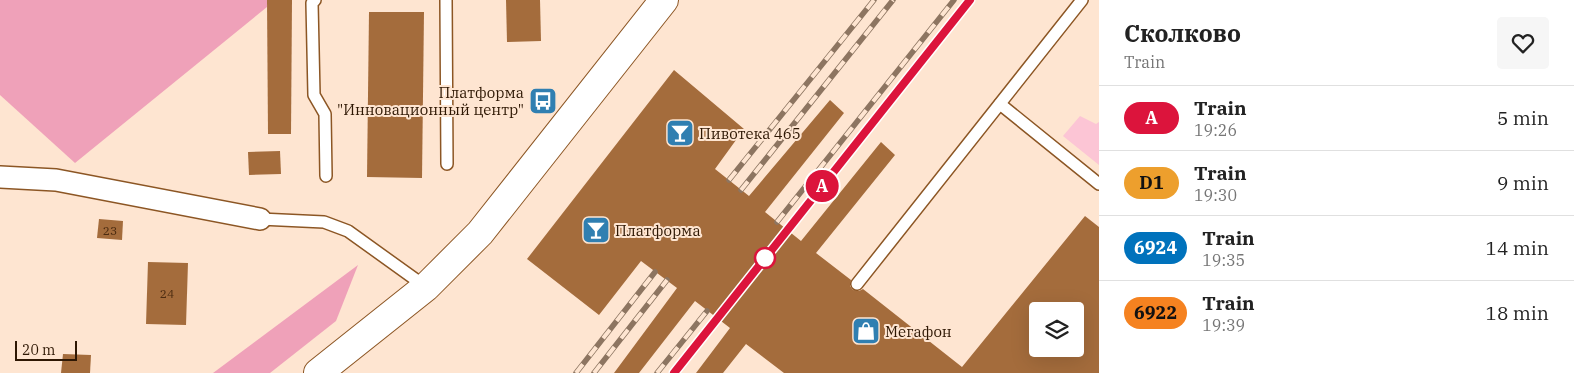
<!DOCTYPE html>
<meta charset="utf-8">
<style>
:root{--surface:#fff;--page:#f6f6f6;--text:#222;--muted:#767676;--line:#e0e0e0}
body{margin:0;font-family:"IBM Plex Serif",serif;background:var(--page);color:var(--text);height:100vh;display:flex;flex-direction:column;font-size:19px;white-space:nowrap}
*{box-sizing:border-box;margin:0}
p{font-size:16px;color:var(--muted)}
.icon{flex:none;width:28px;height:28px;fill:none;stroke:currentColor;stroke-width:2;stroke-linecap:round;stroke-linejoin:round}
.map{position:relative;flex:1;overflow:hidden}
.sheet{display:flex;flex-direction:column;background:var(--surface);width:475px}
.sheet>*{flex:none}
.badge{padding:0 10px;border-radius:16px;font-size:18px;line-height:32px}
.controls{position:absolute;left:1029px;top:302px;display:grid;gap:10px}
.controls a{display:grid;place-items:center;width:55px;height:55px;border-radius:5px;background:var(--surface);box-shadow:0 5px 20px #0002;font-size:25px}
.scale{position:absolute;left:15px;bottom:12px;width:62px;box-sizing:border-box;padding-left:5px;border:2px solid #2e1703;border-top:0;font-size:14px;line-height:18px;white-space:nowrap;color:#2e1703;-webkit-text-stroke:4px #fee5d1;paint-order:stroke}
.map>.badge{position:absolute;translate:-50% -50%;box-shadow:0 0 0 2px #fff}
.round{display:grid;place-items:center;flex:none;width:52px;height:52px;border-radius:5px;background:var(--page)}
.overview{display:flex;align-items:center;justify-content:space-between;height:85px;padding:0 25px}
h1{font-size:24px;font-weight:700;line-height:38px}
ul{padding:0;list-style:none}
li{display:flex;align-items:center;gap:15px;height:65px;padding:0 25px;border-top:1px solid var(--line)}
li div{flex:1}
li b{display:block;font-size:19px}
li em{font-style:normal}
li .badge{min-width:55px;font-weight:700;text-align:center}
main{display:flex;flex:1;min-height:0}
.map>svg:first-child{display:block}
</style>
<main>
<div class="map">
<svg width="1099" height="373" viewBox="0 0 1099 373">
<rect width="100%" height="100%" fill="#fee5d1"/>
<path fill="#fcc5d5" d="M1080 116 1096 124 1099 122V165L1063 136Z"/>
<g fill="#efa1b9">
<path d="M0 0H267V7L75 163 0 95Z"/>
<path d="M358 265 336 321 270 373H213Z"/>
</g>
<g fill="#a46c3c" fill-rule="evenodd">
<path d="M267 0H292L291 134H268Z"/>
<path d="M506 0H540L541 41 507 42Z"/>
<path d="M369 12H424L422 178 367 177Z"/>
<path d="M674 70 744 129 715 169 749 196 830 100 844 113 765 212 801 241 881 142 895 155 816 253 851 280 850 286 853 290 859 291 863 289 962 367 1085 216 1099 227V373H784L746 344 723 373H696L730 328 695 301 639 373H614L677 288 641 261 599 315 527 259ZM1038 311H1075V349H1038Z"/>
<path d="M280 151 281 174 249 175 248 152Z"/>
<path d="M99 219 123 221 122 240 97 238Z"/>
<path d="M148 262 188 263 186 325 146 324Z"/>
<path d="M63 354 91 355 90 373H61Z"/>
</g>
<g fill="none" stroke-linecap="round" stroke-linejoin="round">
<defs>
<g id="lane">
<path d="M315 0 312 3 314 95 325 114 326 176"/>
<path d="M446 0 447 164"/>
<path d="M1000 104 1099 184"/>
<path d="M260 219 324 222 348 231 426 287"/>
<path d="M857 284 1082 0"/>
</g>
<path id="street" d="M0 177 56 180 260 219"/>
<path id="secondary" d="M318 373 426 287 480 233 664 0"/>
</defs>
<use href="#lane" stroke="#8c5624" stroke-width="14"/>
<use href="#street" stroke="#8c5624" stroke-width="24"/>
<use href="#secondary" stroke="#8c5624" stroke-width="30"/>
<use href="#lane" stroke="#fff" stroke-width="11"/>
<use href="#street" stroke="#fff" stroke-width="21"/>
<use href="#secondary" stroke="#fff" stroke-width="28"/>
<defs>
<g id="rail">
<path d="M729 180 874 0"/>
<path d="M741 190 893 0"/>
<path d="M777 222 954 0"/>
<path d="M787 230 970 0"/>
<path d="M576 373 655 272"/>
<path d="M594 373 667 280"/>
<path d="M657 373 707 311"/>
<path d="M674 373 717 319"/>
</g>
</defs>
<use href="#rail" stroke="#8d7561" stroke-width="5.5"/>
<use href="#rail" stroke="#fee5d1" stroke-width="4" stroke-dasharray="11" stroke-linecap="butt"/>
</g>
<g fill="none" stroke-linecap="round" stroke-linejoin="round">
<defs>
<path id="line" d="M674 373 970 0"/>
</defs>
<use href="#line" stroke="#fff" stroke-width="11"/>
<use href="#line" stroke="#dc143c" stroke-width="8"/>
</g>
<defs>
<symbol id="bus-square" viewBox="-11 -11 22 22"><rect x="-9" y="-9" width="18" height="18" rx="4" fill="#307fb1" stroke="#fee5d1"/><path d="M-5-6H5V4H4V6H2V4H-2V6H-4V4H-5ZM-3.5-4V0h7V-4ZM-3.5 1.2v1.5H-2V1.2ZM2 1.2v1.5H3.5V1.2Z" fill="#fff"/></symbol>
<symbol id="bar-square" viewBox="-11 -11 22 22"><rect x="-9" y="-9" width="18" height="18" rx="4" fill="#307fb1" stroke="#fee5d1"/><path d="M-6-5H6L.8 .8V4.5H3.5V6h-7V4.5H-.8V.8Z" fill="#fff"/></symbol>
<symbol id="shop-square" viewBox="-11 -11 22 22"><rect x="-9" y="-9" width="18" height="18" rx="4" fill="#307fb1" stroke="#fee5d1"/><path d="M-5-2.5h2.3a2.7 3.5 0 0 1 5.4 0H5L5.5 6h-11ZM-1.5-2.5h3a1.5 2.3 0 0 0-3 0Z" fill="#fff"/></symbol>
</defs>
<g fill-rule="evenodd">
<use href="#bus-square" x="527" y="85" width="32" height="32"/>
<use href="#bar-square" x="664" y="117" width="32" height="32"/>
<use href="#bar-square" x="580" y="214" width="32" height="32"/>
<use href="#shop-square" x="850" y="315" width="32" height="32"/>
</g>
<circle fill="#fff" stroke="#dc143c" stroke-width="2.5" cx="765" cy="258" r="10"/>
<g text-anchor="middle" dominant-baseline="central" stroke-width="4" stroke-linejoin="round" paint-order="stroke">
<g font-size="12" fill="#4c2c11">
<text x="110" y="230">23</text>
<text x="167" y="293">24</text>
</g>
<g font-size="15" fill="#2e1703" stroke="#fee5d1" text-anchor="start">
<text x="524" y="92" text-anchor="end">Платформа<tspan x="524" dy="17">"Инновационный центр"</tspan></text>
<text x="699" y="133">Пивотека 465</text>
<text x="615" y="230">Платформа</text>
<text x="885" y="331">Мегафон</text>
</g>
</g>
</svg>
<div class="controls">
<a><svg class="icon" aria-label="layers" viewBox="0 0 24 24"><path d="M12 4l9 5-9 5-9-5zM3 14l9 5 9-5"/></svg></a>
</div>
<div class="scale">20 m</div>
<b class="badge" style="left:822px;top:186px;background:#dc143c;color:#fff">A</b>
</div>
<section class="sheet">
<div class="overview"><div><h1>Сколково</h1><p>Train</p></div><a class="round"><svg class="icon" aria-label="heart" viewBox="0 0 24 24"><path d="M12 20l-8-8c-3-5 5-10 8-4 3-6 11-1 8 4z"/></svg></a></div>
<ul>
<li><span class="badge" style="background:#dc143c;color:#fff">A</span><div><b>Train</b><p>19:26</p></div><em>5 min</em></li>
<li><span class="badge" style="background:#ed9f2d;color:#111">D1</span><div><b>Train</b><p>19:30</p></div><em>9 min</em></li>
<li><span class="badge" style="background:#0072bc;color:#fff">6924</span><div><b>Train</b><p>19:35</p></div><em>14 min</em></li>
<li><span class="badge" style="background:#f58220;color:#111">6922</span><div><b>Train</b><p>19:39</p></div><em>18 min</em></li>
</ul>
</section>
</main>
